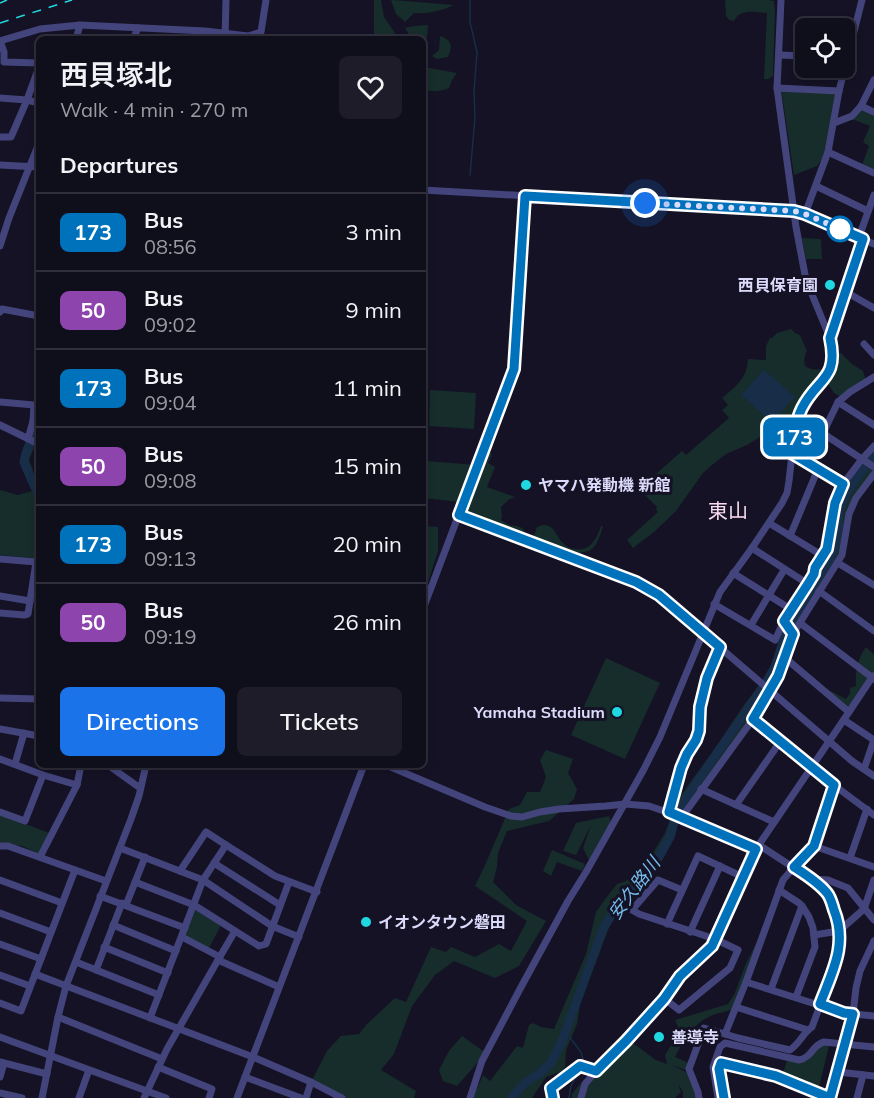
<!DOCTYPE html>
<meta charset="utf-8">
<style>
:root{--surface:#0f0e1b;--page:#1d1c28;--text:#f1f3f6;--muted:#9b9ca3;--line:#2f2e3a;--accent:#1a73e8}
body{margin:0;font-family:Mulish,"Noto Sans JP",sans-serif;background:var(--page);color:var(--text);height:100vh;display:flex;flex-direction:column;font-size:22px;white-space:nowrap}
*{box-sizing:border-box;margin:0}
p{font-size:20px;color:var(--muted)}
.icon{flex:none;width:33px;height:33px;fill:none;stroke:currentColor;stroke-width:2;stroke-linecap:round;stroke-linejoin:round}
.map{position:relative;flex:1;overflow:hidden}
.details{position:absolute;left:36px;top:36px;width:390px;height:732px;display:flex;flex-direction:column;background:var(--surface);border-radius:9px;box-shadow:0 3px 9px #0003,0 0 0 2px var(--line)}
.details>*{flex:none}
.badge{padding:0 12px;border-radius:9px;font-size:21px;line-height:39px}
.fabs{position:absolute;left:795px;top:18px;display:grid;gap:12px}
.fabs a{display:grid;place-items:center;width:60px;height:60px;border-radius:9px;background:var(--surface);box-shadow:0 3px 9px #0003,0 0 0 2px var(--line);font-size:30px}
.you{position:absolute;width:30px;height:30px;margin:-15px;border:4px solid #fff;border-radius:50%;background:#1a73e8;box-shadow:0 0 0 9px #1a73e833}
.map>.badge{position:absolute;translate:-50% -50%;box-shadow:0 0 0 3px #fff}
h2{padding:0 24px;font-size:22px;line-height:54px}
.round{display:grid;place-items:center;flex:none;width:63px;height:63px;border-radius:9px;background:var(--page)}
.headline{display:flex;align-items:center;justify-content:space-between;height:102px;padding:0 24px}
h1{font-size:28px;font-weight:600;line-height:45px}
.primary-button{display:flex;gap:12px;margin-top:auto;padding:12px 24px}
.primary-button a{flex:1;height:69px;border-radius:9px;background:var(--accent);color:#fff;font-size:24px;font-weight:600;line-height:69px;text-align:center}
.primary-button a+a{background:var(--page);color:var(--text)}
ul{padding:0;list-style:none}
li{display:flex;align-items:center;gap:18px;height:78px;padding:0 24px;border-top:2px solid var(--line)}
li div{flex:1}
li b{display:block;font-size:22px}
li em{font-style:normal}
li .badge{min-width:66px;font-weight:700;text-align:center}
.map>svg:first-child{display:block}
</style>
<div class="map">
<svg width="874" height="1098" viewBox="0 0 874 1098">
<rect width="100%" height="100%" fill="#141224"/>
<g fill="#162d2b">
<path d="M374 0H381L384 17 399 39H374Z"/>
<path d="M391 0H393L454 5C442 11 427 14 414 13L405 22 396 14Z"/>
<path d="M725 0H768L774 1 775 11 773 76 768 79H764L767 13C755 12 740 8 734 21L729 20 726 16Z"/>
<path d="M428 25 426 52 423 51V39H412L405 28 415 26Z"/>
<path d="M440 36C452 40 453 46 448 57L437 59 432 56 439 50Z"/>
<path d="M424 67 457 73 452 80 449 88C440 92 432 92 423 89Z"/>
<path d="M781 88 837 91 825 155 817 166 794 175Z"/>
<path d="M863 107 874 112V173L862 165 869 146 863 142 870 126 852 119Z"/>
<path d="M802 238 821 239 822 259H806Z"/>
<path d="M791 329 795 333 800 335 807 351C797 373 816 370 831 368L833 352 841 353 852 364 863 371 866 381 842 398 834 393 826 381C802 401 795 403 791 436H790L786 430 776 427 747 445 726 454 712 465 703 473 676 511 654 532 633 548 627 540 658 512 656 509 657 507 639 489 682 451 686 455 729 418 722 410 728 405 722 398C736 386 747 379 748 359L766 360V346L770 338H772L777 333Z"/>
<path d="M430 390 476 393 474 429 429 426Z"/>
<path d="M32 445 34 448 29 460C31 466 36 471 30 476 22 466 23 454 32 445Z"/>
<path d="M874 446V474L856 498 841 556 801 620 778 677 680 820 670 839 660 865 647 882 626 901 611 922 580 1005 577 1024 566 1050 565 1067 560 1072 546 1077 532 1098H473L483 1075 490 1081 517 1046 523 1048 529 1025 533 1023 541 1027 554 1029 586 954 596 912 606 898 617 884 626 881 651 856 665 833 678 799 711 754 746 702 765 679 776 653 778 642V635L827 547 843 484Z"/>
<path d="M489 452 492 454 488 463 495 467 487 487 515 497 508 500 501 507 502 516 501 520C503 521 505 522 507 524 514 527 519 524 524 530L523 533 470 514 466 502 484 454Z"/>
<path d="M426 461 477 465 460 502 424 498Z"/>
<path d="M39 489V561L30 558 0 555V490L18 495Z"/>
<path d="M543 525C555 525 555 535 563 543 566 546 571 549 575 549 591 552 597 537 601 526H603C601 533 598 543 593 548 580 561 548 543 533 538L537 527Z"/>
<path d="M423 526 438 527V551L426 588 423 587Z"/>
<path d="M866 647 874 655V674L849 712 829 695 831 691 846 699 850 693V688L856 686C855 671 857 660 866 647Z"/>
<path d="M606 658 660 683 625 759 571 735Z"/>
<path d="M546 750 573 759 568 773 577 789 574 799 549 821 507 831 498 853 497 867 493 882 516 905 546 921 519 966 495 978 454 961 435 975 412 1006 394 1054 381 1070 416 1091 414 1098H342L311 1082 327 1051 341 1036 359 1034 366 1025 395 998 406 1002 431 947 446 952 451 947 475 957 499 944 511 951 527 921 475 886 485 865 509 809 520 805 527 792H540L546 777 540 760Z"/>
<path d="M0 814 49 833 40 852 38 853 22 846 0 843Z"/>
<path d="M609 816 611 821 589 860 583 848 591 825 576 855 563 851 576 823Z"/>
<path d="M552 850 585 864 582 871 557 862 551 876 543 871Z"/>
<path d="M194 907 221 925 209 948 184 936Z"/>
<path d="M759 937 736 1007C728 1012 721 1012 713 1015 694 1022 684 1039 675 1057L689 1063 686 1070 672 1065 686 1072 689 1078 694 1080 698 1098H683V1092L678 1084 681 1092 675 1098H572V1094L580 1084 605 1062 616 1056 622 1045 630 1041 656 1060 667 1064 665 1055 680 1031 675 1020 728 1004 734 995 745 966Z"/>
<path d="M462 1036 486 1053 457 1086 443 1081 439 1070 449 1051Z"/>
<path d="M824 1045 829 1046 818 1091 782 1076 788 1058C812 1066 807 1058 824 1045Z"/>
</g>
<path fill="#172d48" d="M764 370 795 397 772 422 741 395Z"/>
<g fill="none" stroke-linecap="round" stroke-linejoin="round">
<g stroke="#172d48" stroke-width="1.5">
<path d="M470 0V22L477 52 474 92 475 117 470 175"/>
<path d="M565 1031 581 1052 584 1063 583 1065"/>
<path d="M569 1098 571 1086 579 1071"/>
</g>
<g stroke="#172d48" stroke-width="9">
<path d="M39 421 26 453 24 462 39 497"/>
<path d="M511 1098 526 1082 539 1074 551 1063 562 1041 603 929 618 904 626 895 636 887 651 871 670 837 677 811 767 681 775 667 786 633 830 559C834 549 838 538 839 527 839 522 838 518 839 513 844 491 860 473 874 457"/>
</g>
<g stroke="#43447c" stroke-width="7">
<path d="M76 39 80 25"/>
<path d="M133 39 138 28"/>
<path d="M225 39 226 0"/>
<path d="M0 41 40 29 80 25 205 31 248 36 261 32 266 0"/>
<path d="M0 41 4 52V62L39 63"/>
<path d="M779 55 806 56"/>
<path d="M39 67 27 100 39 103"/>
<path d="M777 88 839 91"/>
<path d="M0 98 27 100 11 137H0"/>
<path d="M861 106 874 112"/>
<path d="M834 123 852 116 861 106 874 80"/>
<path d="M828 152 874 173"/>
<path d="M0 165 39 167"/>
<path d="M816 186 868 211"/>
<path d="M423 190 794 211 805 214 874 244"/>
<path d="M805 214 828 152 839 91 862 0"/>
<path d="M859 237 874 195"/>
<path d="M0 246 9 218 39 143"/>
<path d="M846 292 874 308"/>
<path d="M0 312 2 309 39 316"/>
<path d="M830 338 863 239"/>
<path d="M864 344 874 355"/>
<path d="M0 402 34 405 33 421"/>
<path d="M838 402 874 425"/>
<path d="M798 417 874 467"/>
<path d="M0 425 39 444"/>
<path d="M28 439 33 421 39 410"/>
<path d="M793 454 843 484"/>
<path d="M805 462 823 433 838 402 850 392 874 377"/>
<path d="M459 515 636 582 659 595 852 761 874 776"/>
<path d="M769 523 823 556"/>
<path d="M790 536 818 469"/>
<path d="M0 559 36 562 30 601 0 596"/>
<path d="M838 563 874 585"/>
<path d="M733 573 792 610"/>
<path d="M808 584 814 574 815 568 827 549 835 503 843 484 862 459 874 446"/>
<path d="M819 591 874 631"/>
<path d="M714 604 775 640 784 621 808 584 752 548"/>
<path d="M423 609 514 369 525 196"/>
<path d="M0 613 24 615 28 614 30 601"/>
<path d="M800 623 874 679"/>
<path d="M751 625 784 570"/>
<path d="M0 698 39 699"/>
<path d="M849 712 873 676"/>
<path d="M753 719 811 768 874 815"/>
<path d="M844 720 874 740 864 769"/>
<path d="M0 729 39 736"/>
<path d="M0 759 43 775 77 785"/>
<path d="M15 764 24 733"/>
<path d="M108 765 140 788"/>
<path d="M386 765 485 807 511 816 522 817 540 812 559 809 606 806 625 804 649 806 682 817 756 849"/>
<path d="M701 789 774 822"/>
<path d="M736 805 780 742"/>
<path d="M0 812 25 821 43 775"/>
<path d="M669 812 681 768 687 754 696 740 699 731 700 707 707 678 720 647"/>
<path d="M682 817 753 719 778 677 793 634 842 555 849 514 856 498 874 474"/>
<path d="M759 845 811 879 826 893 836 915 840 942 839 955 812 1027C802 1034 801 1042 790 1050L738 1038 725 1034 746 982 783 880 794 867 814 846 834 785"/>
<path d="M0 846H8L106 881"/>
<path d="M814 846 874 867"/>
<path d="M120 848 203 880 272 926 299 937"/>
<path d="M40 857 77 785 81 765"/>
<path d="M850 858 867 809"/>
<path d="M214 863 280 905"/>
<path d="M180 871 206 832 226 845"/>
<path d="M811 879 828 880 848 888 874 920"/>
<path d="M0 880 62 903"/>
<path d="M135 882 194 905 259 946 266 944 289 882"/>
<path d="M100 896 185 928"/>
<path d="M126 905 145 857"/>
<path d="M0 913 51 932"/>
<path d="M667 924 698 856 743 877"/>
<path d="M113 925 176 951"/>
<path d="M235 931 218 960 279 987"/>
<path d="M690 932 720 866"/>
<path d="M814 935 839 931 864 909 874 880"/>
<path d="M182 937 220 957"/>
<path d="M0 944 41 959"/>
<path d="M104 947 168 973"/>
<path d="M76 962 159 995"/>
<path d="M96 970 122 903"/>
<path d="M35 974 253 1057 311 1082 342 1098"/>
<path d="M0 975 30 986"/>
<path d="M746 982 844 1013 874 1016"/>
<path d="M771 989 802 906 799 903 779 890"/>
<path d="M796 997 815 947 813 928 809 917 802 906"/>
<path d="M665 999 679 1010 730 968 738 950 715 939 639 914 632 910 658 880 682 890"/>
<path d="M0 1003 21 1011 75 870"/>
<path d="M736 1007 808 1030"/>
<path d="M58 1017 162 1059"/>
<path d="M150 1018 203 880 226 845 275 876 317 892"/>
<path d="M0 1037 166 1098"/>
<path d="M0 1062 47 1074"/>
<path d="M158 1067 212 1089 209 1098"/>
<path d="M838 1072 874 1076"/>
<path d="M0 1077 4 1063"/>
<path d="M245 1077 301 1098"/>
<path d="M0 1093 22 1098"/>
<path d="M42 1098 58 1017 66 986 131 819 139 796 146 765"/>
<path d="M79 1098 89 1070"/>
<path d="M144 1098 167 1049 218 960"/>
<path d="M237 1098 364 765"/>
<path d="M306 1098 311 1082"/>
<path d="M470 1098 482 1061 520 989 568 901 586 872 644 769 660 737 720 592 752 548 782 503 787 493 789 481 795 427 798 417 803 405 827 375 831 366 833 352 830 338 806 280 796 227 777 88 781 0"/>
<path d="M553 1098 551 1088 580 1066 596 1071"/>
<path d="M581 1098 585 1084 596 1071 665 999 680 976 712 946 756 849 849 712 784 657"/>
<path d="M699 1098 698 1092 689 1069 704 1028 725 1034"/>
<path d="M718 1098 713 1067 720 1047 725 1043 799 1060C813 1057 812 1045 824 1042L874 1047"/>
<path d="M725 1098 719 1069 721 1063 776 1076 830 1098"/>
<path d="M830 1098 853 1014 856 988 860 971 874 941"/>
<path d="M857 1098 863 1075"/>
</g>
<g stroke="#1fd8e1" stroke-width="1.5" stroke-dasharray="9 8" stroke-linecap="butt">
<path d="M0 3 7 0"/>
<path d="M0 23 72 0"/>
</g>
</g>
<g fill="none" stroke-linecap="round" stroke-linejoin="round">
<defs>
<path id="line" d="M553 1098 551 1088 580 1066 596 1071 626 1041 664 999 680 976 712 946 756 849 669 812 681 768 687 754 696 740 699 731 700 707 707 678 720 647 659 595 636 582 459 515 514 369 525 196 794 211 805 214 863 239 830 338C839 380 818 377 802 408 795 422 794 438 793 454L843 484 835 503 827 549 815 568 814 574 808 584 784 621 793 634 778 676 753 719 834 785 814 846 794 867C805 874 818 882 827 893 831 898 832 904 834 910 848 945 832 972 820 1004L844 1013 853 1014 830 1098 776 1076 721 1063 719 1069 724 1098"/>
</defs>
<use href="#line" stroke="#fff" stroke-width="14"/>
<use href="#line" stroke="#0072bc" stroke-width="9"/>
<path stroke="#dcdafa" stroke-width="6" stroke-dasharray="0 10.8" d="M645 203 794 211 805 214 840 229"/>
</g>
<circle fill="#fff" stroke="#0072bc" stroke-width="3" cx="840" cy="229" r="12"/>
<g fill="#1fd8e1" stroke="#141224" stroke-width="2">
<circle cx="830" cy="285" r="6"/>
<circle cx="526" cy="485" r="6"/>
<circle cx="617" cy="712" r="6"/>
<circle cx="366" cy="922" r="6"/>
<circle cx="659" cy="1037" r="6"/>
</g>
<g text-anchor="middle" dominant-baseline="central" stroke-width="6" stroke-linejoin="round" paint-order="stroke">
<g font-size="16" font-weight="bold" fill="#dcdafa" stroke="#141224" text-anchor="start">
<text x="818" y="285" text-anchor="end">西貝保育園</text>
<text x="538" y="485">ヤマハ発動機 新館</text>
<text x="605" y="712" text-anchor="end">Yamaha Stadium</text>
<text x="378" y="922">イオンタウン磐田</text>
<text x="671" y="1037">善導寺</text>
</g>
<g font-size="18" font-style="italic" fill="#75bcec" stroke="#141224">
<text transform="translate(634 888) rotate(-53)">安久路川</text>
</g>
<g font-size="20" fill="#fadcf1" stroke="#141224">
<text x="728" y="510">東山</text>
</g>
</g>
</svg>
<div class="fabs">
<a><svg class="icon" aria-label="locate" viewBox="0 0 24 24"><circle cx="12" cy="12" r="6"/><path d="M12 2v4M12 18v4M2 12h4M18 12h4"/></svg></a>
</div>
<div class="you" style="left:645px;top:203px"></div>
<b class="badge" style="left:794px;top:437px;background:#0072bc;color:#fff">173</b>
<section class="details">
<div class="headline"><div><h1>西貝塚北</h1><p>Walk · 4 min · 270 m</p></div><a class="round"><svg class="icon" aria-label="heart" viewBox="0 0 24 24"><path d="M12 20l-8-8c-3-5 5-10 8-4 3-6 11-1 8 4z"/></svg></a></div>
<h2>Departures</h2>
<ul>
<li><span class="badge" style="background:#0072bc;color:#fff">173</span><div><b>Bus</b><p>08:56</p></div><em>3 min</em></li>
<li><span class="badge" style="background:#8e44ad;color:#fff">50</span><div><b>Bus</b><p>09:02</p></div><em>9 min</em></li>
<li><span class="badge" style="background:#0072bc;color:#fff">173</span><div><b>Bus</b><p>09:04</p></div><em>11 min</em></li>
<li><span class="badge" style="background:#8e44ad;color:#fff">50</span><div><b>Bus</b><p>09:08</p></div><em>15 min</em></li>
<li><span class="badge" style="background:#0072bc;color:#fff">173</span><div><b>Bus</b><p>09:13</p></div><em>20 min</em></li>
<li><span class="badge" style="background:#8e44ad;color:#fff">50</span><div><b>Bus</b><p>09:19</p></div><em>26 min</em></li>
</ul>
<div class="primary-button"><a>Directions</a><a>Tickets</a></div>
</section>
</div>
